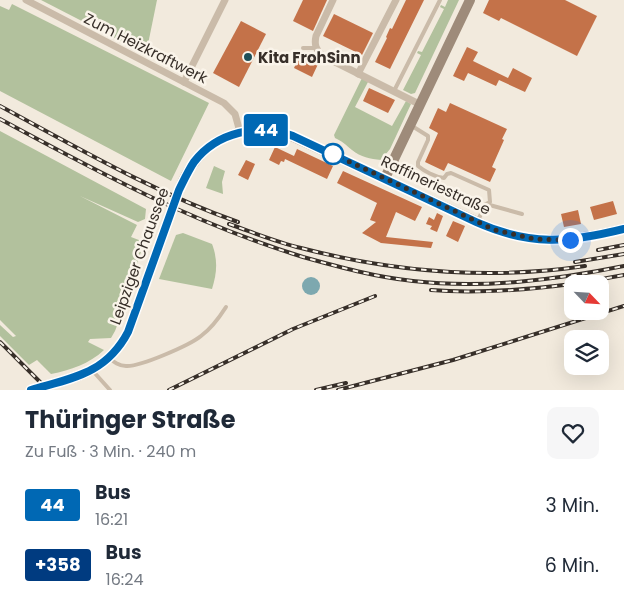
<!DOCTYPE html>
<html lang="de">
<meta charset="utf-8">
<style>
:root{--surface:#fff;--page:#f6f6f7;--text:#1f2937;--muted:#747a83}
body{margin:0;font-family:Poppins,sans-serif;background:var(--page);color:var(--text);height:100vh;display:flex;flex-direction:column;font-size:19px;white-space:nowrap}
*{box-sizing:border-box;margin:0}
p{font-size:16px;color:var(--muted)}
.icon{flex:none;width:28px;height:28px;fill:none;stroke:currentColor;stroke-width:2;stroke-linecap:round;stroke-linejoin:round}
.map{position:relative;height:390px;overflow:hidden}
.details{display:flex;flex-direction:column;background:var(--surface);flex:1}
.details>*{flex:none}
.badge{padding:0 10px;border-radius:4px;font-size:18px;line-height:32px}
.needle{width:32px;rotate:115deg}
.buttons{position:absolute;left:564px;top:275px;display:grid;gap:10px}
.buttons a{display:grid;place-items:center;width:45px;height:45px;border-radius:10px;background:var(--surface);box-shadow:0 5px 20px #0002;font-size:25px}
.you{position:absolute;width:25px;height:25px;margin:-12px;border:4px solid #fff;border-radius:50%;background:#1a73e8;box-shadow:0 0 0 8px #1a73e833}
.map>.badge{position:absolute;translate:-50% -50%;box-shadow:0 0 0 2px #fff}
.round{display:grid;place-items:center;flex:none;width:52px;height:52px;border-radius:10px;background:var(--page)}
.overview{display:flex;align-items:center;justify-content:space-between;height:85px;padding:0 25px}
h1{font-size:24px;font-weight:700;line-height:38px}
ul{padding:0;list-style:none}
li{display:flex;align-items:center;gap:15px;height:60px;padding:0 25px}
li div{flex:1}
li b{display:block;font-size:19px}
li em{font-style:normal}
li .badge{min-width:55px;font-weight:700;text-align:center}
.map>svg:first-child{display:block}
</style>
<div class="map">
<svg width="624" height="390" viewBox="0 0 624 390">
<rect width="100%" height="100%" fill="#f2eadd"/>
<g fill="#b2c19d">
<path d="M41 0H157L146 54Z"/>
<path d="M448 0H459L415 93 411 94 403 90 421 55 417 53 418 51 422 52 444 9 440 7 441 5 445 7Z"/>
<path d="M12 4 209 103 171 181 0 91V6L9 10Z"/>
<path d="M362 78 368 82 355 107 392 126 406 101 411 104 390 149 381 160C370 159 361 157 352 150 346 145 342 141 335 138L334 135Z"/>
<path d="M0 131 146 209 145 219 138 222 80 196 137 225 131 237 144 242 134 274 136 275 115 331 111 338 90 339 88 342 104 350C89 364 71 370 51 374L37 360 29 365 0 336V325L13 337 16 336 0 320Z"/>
<path d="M214 166 225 171 222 182 223 194 206 188Z"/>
<path d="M183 233 212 244C218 260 217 273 212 289L159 279 176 235Z"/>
</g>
<circle fill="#7da8af" cx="311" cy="286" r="9"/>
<g fill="#c47249">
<path d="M303 0H327L313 31 293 21Z"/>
<path d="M406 0H424L390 69 375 62 387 38 386 37 390 28 392 29Z"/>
<path d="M489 0H565L597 16 577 56 501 18 499 21 483 13Z"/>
<path d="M334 14 373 33 362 55 323 36Z"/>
<path d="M241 21 266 34 239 87 213 73Z"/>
<path d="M467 47 478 52 473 61 508 78 513 68 532 78 525 92 499 80 496 86 468 73 464 81 453 76Z"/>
<path d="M301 53 319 62 312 77 294 68Z"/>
<path d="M369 88 395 100 388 113 363 101Z"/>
<path d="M450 103 507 129 502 139 504 140 492 167 496 169 490 182 448 163 444 171 425 162 438 133 429 128 438 108 446 112Z"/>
<path d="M275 147 294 156 297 149 333 166 327 179 285 159 284 162 281 161 279 165 269 160Z"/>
<path d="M246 160 255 164 248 180 238 175Z"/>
<path d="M343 171 422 207 415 221 396 212 386 237 433 242 431 248 381 243 362 233 376 222 370 220 377 203 337 183Z"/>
<path d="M613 201 617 214 594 220 590 207Z"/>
<path d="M578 210 581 224 564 227 561 214Z"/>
<path d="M437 213 443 216 437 232 430 229 432 226 426 224 429 217 434 220Z"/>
<path d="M453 221 465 226 458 242 446 236Z"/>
</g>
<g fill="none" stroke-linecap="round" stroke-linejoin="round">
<g stroke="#cabba9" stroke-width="4">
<path d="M303 48H316"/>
<path d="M394 91 440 0"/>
<path d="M412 126 428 136V140L418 162V166C424 171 435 177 444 178L447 174 451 173 489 190 490 202 486 204 478 220"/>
<path d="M486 204 522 214"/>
<path d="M109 358C114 362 119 366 126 366 140 367 190 345 201 336 212 328 219 318 226 307"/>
<path d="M92 370 110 390"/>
</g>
<g stroke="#cabba9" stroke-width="7">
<path d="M26 0 224 103 235 114 240 132"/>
<path d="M333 0 316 36C314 45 316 50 323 56L419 104"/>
<path d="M358 74 396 0"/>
<path d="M184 82 225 0"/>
</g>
<g stroke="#9e8b7a" stroke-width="10">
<path d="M385 178 470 0"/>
<path d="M31 390C72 378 106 374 128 332L179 190C183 180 187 171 194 163 215 133 253 124 287 134L484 225C533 246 574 241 624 229"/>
</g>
<defs>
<g id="rail">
<path d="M0 106C78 148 155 193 238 222"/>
<path d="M0 119C98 172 195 224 303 257 339 267 375 277 413 281 484 289 555 280 624 266"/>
<path d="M229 224C252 232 276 242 301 248 393 272 490 280 585 266"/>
<path d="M598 250 624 245"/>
<path d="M575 262 624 254"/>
<path d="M574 284 624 275"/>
<path d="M431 290C479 294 525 290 572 284"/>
<path d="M0 342 48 390"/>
<path d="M169 390 293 329 375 296"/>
<path d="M316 390 346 383"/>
<path d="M338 390 453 360 624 306"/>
</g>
</defs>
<use href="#rail" stroke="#372f29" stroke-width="4"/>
<use href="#rail" stroke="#faf4ea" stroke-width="2" stroke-dasharray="5.5" stroke-linecap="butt"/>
</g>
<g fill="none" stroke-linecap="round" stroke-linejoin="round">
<defs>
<path id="line" d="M31 390C72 378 106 374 128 332L179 190C184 180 188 171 194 162 217 132 258 123 293 136L476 222C530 246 568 243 624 229"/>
</defs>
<use href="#line" stroke="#fff" stroke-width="11"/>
<use href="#line" stroke="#0068b4" stroke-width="8"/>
<path stroke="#372f29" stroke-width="5" stroke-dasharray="0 9" d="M333 154 495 230 534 239 570 240"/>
</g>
<circle fill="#1f4f58" stroke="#faf4ea" stroke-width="2" cx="248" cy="57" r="5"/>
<circle fill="#fff" stroke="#0068b4" stroke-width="2.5" cx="333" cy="154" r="10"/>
<g text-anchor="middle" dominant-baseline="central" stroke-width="5" stroke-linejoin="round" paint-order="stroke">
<g font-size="15" fill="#372f29" stroke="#faf4ea">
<text transform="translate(146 48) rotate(27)">Zum Heizkraftwerk</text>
<text transform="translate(436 185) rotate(25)">Raffineriestraße</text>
<text transform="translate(139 256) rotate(-70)">Leipziger Chaussee</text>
</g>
<g font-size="15" font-weight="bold" fill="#372f29" stroke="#faf4ea" text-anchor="start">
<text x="258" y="57">Kita FrohSinn</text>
</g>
</g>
</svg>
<div class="buttons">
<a><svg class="needle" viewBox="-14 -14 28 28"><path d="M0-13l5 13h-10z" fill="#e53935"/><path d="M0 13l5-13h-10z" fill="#747a83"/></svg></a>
<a><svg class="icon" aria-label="layers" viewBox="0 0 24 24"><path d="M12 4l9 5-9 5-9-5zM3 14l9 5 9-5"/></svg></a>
</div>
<div class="you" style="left:570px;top:240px"></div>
<b class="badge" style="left:266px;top:130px;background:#0068b4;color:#fff">44</b>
</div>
<section class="details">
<div class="overview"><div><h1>Thüringer Straße</h1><p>Zu Fuß · 3 Min. · 240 m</p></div><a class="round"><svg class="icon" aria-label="heart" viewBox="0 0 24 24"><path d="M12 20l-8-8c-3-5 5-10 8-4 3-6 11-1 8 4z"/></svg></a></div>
<ul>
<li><span class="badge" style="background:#0068b4;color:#fff">44</span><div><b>Bus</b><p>16:21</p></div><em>3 Min.</em></li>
<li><span class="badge" style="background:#003b80;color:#fff">+358</span><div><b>Bus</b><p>16:24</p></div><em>6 Min.</em></li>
</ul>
</section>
